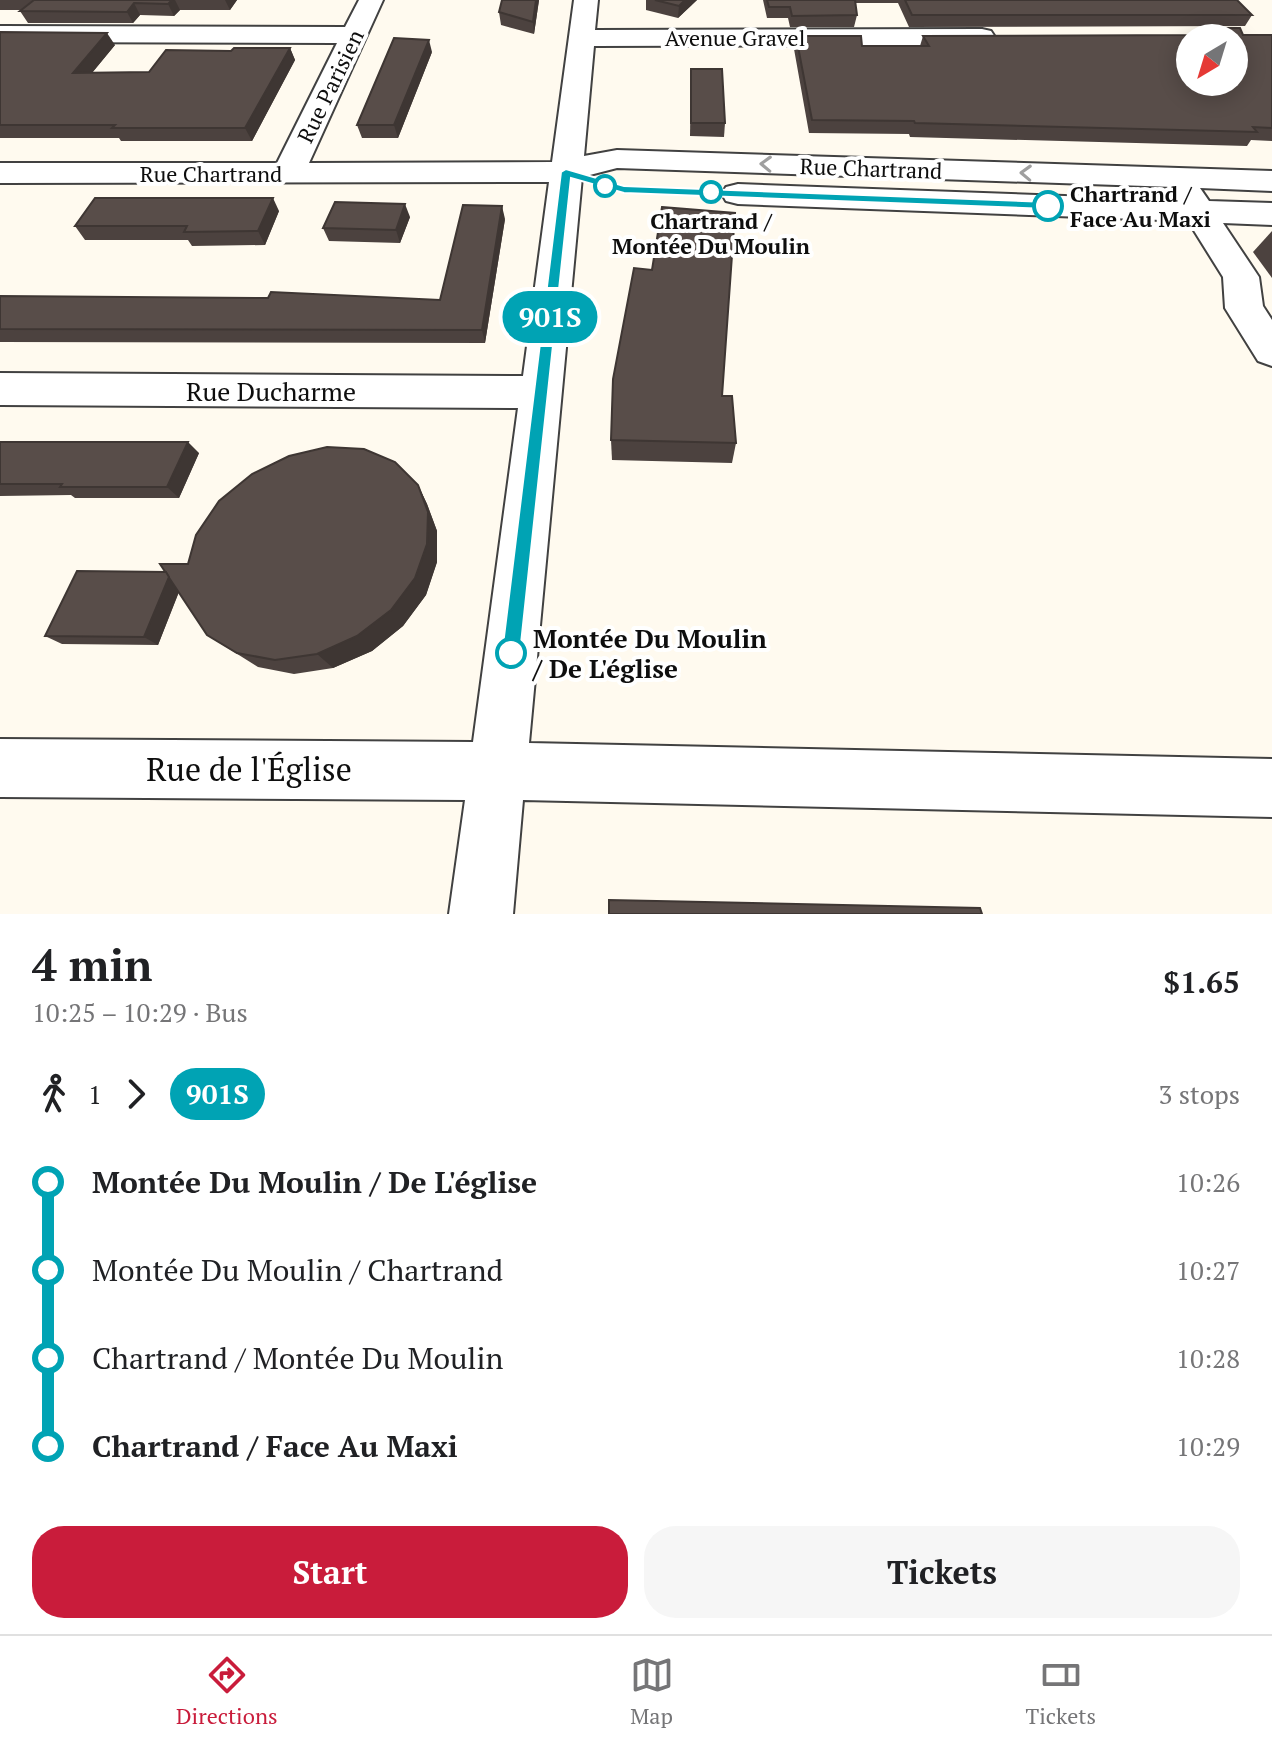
<!DOCTYPE html>
<meta charset="utf-8">
<style>
:root{--surface:#fff;--page:#f6f6f6;--text:#202124;--muted:#757577;--line:#e0e0e0;--accent:#c91c3b}
body{margin:0;font-family:"PT Serif",serif;background:var(--page);color:var(--text);height:100vh;display:flex;flex-direction:column;font-size:30px;white-space:nowrap}
*{box-sizing:border-box;margin:0}
p{font-size:26px;color:var(--muted)}
.icon{flex:none;width:44px;height:44px;fill:none;stroke:currentColor;stroke-width:2;stroke-linecap:round;stroke-linejoin:round}
.map{position:relative;height:914px;overflow:hidden}
.panel{display:flex;flex-direction:column;background:var(--surface);flex:1}
.panel>*{flex:none}
.badge{padding:0 16px;border-radius:26px;font-size:28px;line-height:52px}
.needle{width:52px;rotate:218deg}
.controls{position:absolute;left:1176px;top:24px;display:grid;gap:16px}
.controls a{display:grid;place-items:center;width:72px;height:72px;border-radius:50%;background:var(--surface);box-shadow:0 4px 20px #0003;font-size:40px}
.map>.badge{position:absolute;translate:-50% -50%;box-shadow:0 0 0 4px #fff}
.legs{display:flex;align-items:center;gap:12px;height:88px;padding:0 32px;font-size:26px}
.legs p{margin-inline-start:auto}
.summary{display:flex;align-items:center;justify-content:space-between;height:136px;padding:0 32px}
h1{font-size:44px;font-weight:800;line-height:60px}
.primary-button{display:flex;gap:16px;margin-top:auto;padding:16px 32px}
.primary-button a{flex:1;height:92px;border-radius:32px;background:var(--accent);color:#fff;font-size:32px;font-weight:800;line-height:92px;text-align:center}
.primary-button a+a{background:var(--page);color:var(--text)}
ul{padding:0 32px;list-style:none}
li{display:flex;align-items:center;gap:28px;height:88px;font-size:30px}
li i{display:grid;place-items:center;width:12px;height:100%;margin:0 10px;background:currentColor}
li i::after{content:'';width:20px;height:20px;margin:-10px;border:6px solid;border-radius:50%;background:var(--surface)}
li p{margin-inline-start:auto}
li:first-child i{background:linear-gradient(#0000 50%,currentColor 0)}
li:last-child i{background:linear-gradient(currentColor 50%,#0000 0)}
.dock{display:flex;justify-content:space-around;align-items:center;height:112px;border-top:2px solid var(--line);background:var(--surface);font-size:22px;color:var(--muted)}
.dock a{display:grid;justify-items:center;gap:4px}
.dock .on{color:var(--accent)}
.map>svg:first-child{display:block}
</style>
<div class="map">
<svg width="1272" height="914" viewBox="0 0 1272 914">
<rect width="100%" height="100%" fill="#fffaef"/>
<g fill="none" stroke-linecap="round" stroke-linejoin="round">
<defs>
<path id="minor" d="M359 0H383L309 163 552 162 574 0H598L595 30 982 29 991 31 995 37 991 43 982 45 594 46 584 156 617 150 1272 171V191L1200 188 1209 201 1272 203V225L1223 223 1259 277 1263 306 1272 320V366L1258 361 1225 308 1223 277 1188 221 738 204 726 201 722 194 726 187 738 184 1175 200 1171 193 1174 187 617 168 582 177 529 743 1272 759V817L523 800 513 914H449L465 800 0 797V739L473 742 518 408 0 405V373L523 376 549 182 0 183V163H277L337 43 0 42V26L345 27Z"/>
</defs>
<use href="#minor" stroke="#414141" stroke-width="4"/>
<use href="#minor" fill="#fff" fill-rule="evenodd"/>
</g>
<g fill="#4c423f">
<path d="M0 0H237L230 10H180L174 16 140 15 133 23H28L20 11 22 10H0Z"/>
<path d="M539 0 534 34 501 25 499 12Z"/>
<path d="M646 0H697L678 18 646 10Z"/>
<path d="M763 0H1237L1252 15 1245 26 909 27 898 3H855L857 15 854 27H790L788 18H767Z"/>
<path d="M1201 28 1243 35H1272V141L1251 140 1247 146 910 137 909 134 809 133 794 49 796 36 862 46H920L923 36 1197 35Z"/>
<path d="M0 32 115 45 92 73 149 72 231 51 290 48 295 60 252 141H121L119 138H0Z"/>
<path d="M432 52 398 138H362L357 125Z"/>
<path d="M691 69 725 123 724 137 690 136Z"/>
<path d="M279 211 265 245 192 246 188 240H85L75 226Z"/>
<path d="M410 217 400 243 329 241 323 228Z"/>
<path d="M505 219 485 343 0 342V296L440 300Z"/>
<path d="M1272 231V278L1253 252Z"/>
<path d="M722 396 736 443 732 463 612 460 611 440Z"/>
<path d="M0 442 199 453 179 498H75L71 495 0 496Z"/>
<path d="M418 485 427 504 437 531V562L426 595 403 626 372 651 333 668 294 674 258 667 207 635 179 592 158 645 62 644 45 636 166 572Z"/>
</g>
<g fill="#3e3633">
<path d="M172 0H175L180 10 174 16 168 4Z"/>
<path d="M225 0H237L230 10Z"/>
<path d="M536 0H539L534 34 533 22Z"/>
<path d="M685 0H697L678 18 679 6Z"/>
<path d="M134 3 140 15 133 23 127 12Z"/>
<path d="M107 33 115 45 81 86 73 73Z"/>
<path d="M429 40 432 52 398 138 394 125Z"/>
<path d="M290 48 295 60 252 141 245 128Z"/>
<path d="M273 198 279 211 265 245 258 231Z"/>
<path d="M405 204 410 217 400 243 396 230Z"/>
<path d="M502 206 505 219 485 343 482 330Z"/>
<path d="M188 442 199 453 179 498 167 487Z"/>
<path d="M418 485 427 504 437 531V562L426 595 403 626 372 651 333 668 317 654Z"/>
<path d="M171 572 183 581 158 645 144 637Z"/>
</g>
<g fill="#584d49" stroke="#3e3633" stroke-width="2" fill-rule="evenodd">
<path d="M34 0H172L168 4 134 3 127 12 20 11Z"/>
<path d="M502 0H536L533 22 499 12Z"/>
<path d="M655 0H685L679 6Z"/>
<path d="M767 0H855L857 15 792 16 790 7H769Z"/>
<path d="M905 0H1237L1252 15H912Z"/>
<path d="M1201 28H1240L1243 35H1272V128L1253 127 1257 132 915 123 914 121 812 120 796 36H861L862 46H929L923 36 1198 35ZM1190 38H1234V82H1190Z"/>
<path d="M0 32 107 33 73 73 149 72 166 50 231 51 234 48H290L245 128H112L115 125H0Z"/>
<path d="M394 38 429 40 394 125H357Z"/>
<path d="M691 69H722L725 123H691Z"/>
<path d="M95 198H273L258 231 184 232 187 226H75Z"/>
<path d="M335 202 405 204 396 230 323 228Z"/>
<path d="M463 205 502 206 482 330 0 329V296L268 298 271 292 440 300Z"/>
<path d="M662 207 735 213 722 396H732L736 443 611 440 613 379 634 268 652 270Z"/>
<path d="M0 442H188L167 487H60L62 484H0Z"/>
<path d="M327 447 364 449 395 462 418 485 428 512 427 544 415 578 391 610 357 636 317 654 275 660 237 653 207 635 160 564H188L196 535 219 501 252 474 289 456Z"/>
<path d="M77 571 166 572 169 577 144 637 45 636Z"/>
<path d="M609 900 980 908 982 914H609Z"/>
</g>
<defs><path id="oneway-chevron" d="M-2-3.5L2.5 0L-2 3.5" fill="none" stroke-width="1.6" stroke-linecap="round" stroke-linejoin="round" transform="scale(2)"/></defs>
<g stroke="#9f9f9f">
<use href="#oneway-chevron" transform="translate(766 164) rotate(-178)"/>
<use href="#oneway-chevron" transform="translate(1026 173) rotate(-178)"/>
</g>
<path fill="#00a3b4" stroke="#fff" stroke-width="2" d="M566 169 624 186 1048 202 1054 206 1048 209 624 193 571 178 520 653 518 660 511 663 504 660 502 653 561 172Z"/>
<g fill="#fff" stroke="#00a3b4" stroke-width="4">
<circle cx="605" cy="186" r="10"/>
<circle cx="711" cy="192" r="10"/>
<circle cx="1048" cy="206" r="14"/>
<circle cx="511" cy="653" r="14"/>
</g>
<g text-anchor="middle" dominant-baseline="central" stroke-width="8" stroke-linejoin="round" paint-order="stroke">
<g font-size="22" fill="#0e0e0e" stroke="#fff">
<text x="735" y="37">Avenue Gravel</text>
<text transform="translate(330 86) rotate(-64)">Rue Parisien</text>
<text transform="translate(871 168) rotate(2)">Rue Chartrand</text>
<text x="211" y="173">Rue Chartrand</text>
</g>
<g font-size="22" font-weight="bold" fill="#0e0e0e" stroke="#fff" text-anchor="start">
<text x="1070" y="193">Chartrand /<tspan x="1070" dy="25">Face Au Maxi</tspan></text>
<text x="711" y="220" text-anchor="middle">Chartrand /<tspan x="711" dy="25">Montée Du Moulin</tspan></text>
</g>
<g font-size="26" fill="#0e0e0e" stroke="#fff">
<text x="271" y="391">Rue Ducharme</text>
</g>
<g font-size="26" font-weight="bold" fill="#0e0e0e" stroke="#fff" text-anchor="start">
<text x="533" y="638">Montée Du Moulin<tspan x="533" dy="30">/ De L'église</tspan></text>
</g>
<g font-size="32" fill="#0e0e0e" stroke="#fff">
<text x="249" y="769">Rue de l'Église</text>
</g>
</g>
</svg>
<div class="controls">
<a><svg class="needle" viewBox="-14 -14 28 28"><path d="M0-13l5 13h-10z" fill="#e53935"/><path d="M0 13l5-13h-10z" fill="#757577"/></svg></a>
</div>
<b class="badge" style="left:550px;top:317px;background:#00a3b4;color:#fff">901S</b>
</div>
<section class="panel">
<div class="summary"><div><h1>4 min</h1><p>10:25 – 10:29 · Bus</p></div><b>$1.65</b></div>
<div class="legs"><svg class="icon" aria-label="walk" viewBox="0 0 24 24"><circle cx="13" cy="4" r="2"/><path d="M13 8l-2 6 4 7M11 14l-3 7M7 12l3-4h3l4 4"/></svg>1<svg class="icon" aria-label="forward" viewBox="0 0 24 24"><path d="M9 5l7 7-7 7"/></svg><b class="badge" style="background:#00a3b4;color:#fff">901S</b><p>3 stops</p></div>
<ul>
<li><i style="color:#00a3b4"></i><b>Montée Du Moulin / De L'église</b><p>10:26</p></li>
<li><i style="color:#00a3b4"></i><span>Montée Du Moulin / Chartrand</span><p>10:27</p></li>
<li><i style="color:#00a3b4"></i><span>Chartrand / Montée Du Moulin</span><p>10:28</p></li>
<li><i style="color:#00a3b4"></i><b>Chartrand / Face Au Maxi</b><p>10:29</p></li>
</ul>
<div class="primary-button"><a>Start</a><a>Tickets</a></div>
</section>
<nav class="dock">
<a class="on"><svg class="icon" aria-label="directions" viewBox="0 0 24 24"><path d="M12 3l9 9-9 9-9-9zM9 14v-3h6M13 9l2 2-2 2"/></svg>Directions</a>
<a><svg class="icon" aria-label="map" viewBox="0 0 24 24"><path d="M3 6l6-2 6 2 6-2v14l-6 2-6-2-6 2zM9 4v14M15 6v14"/></svg>Map</a>
<a><svg class="icon" aria-label="tickets" viewBox="0 0 24 24"><path d="M3 7h18v10H3zM15 7v10"/></svg>Tickets</a>
</nav>
